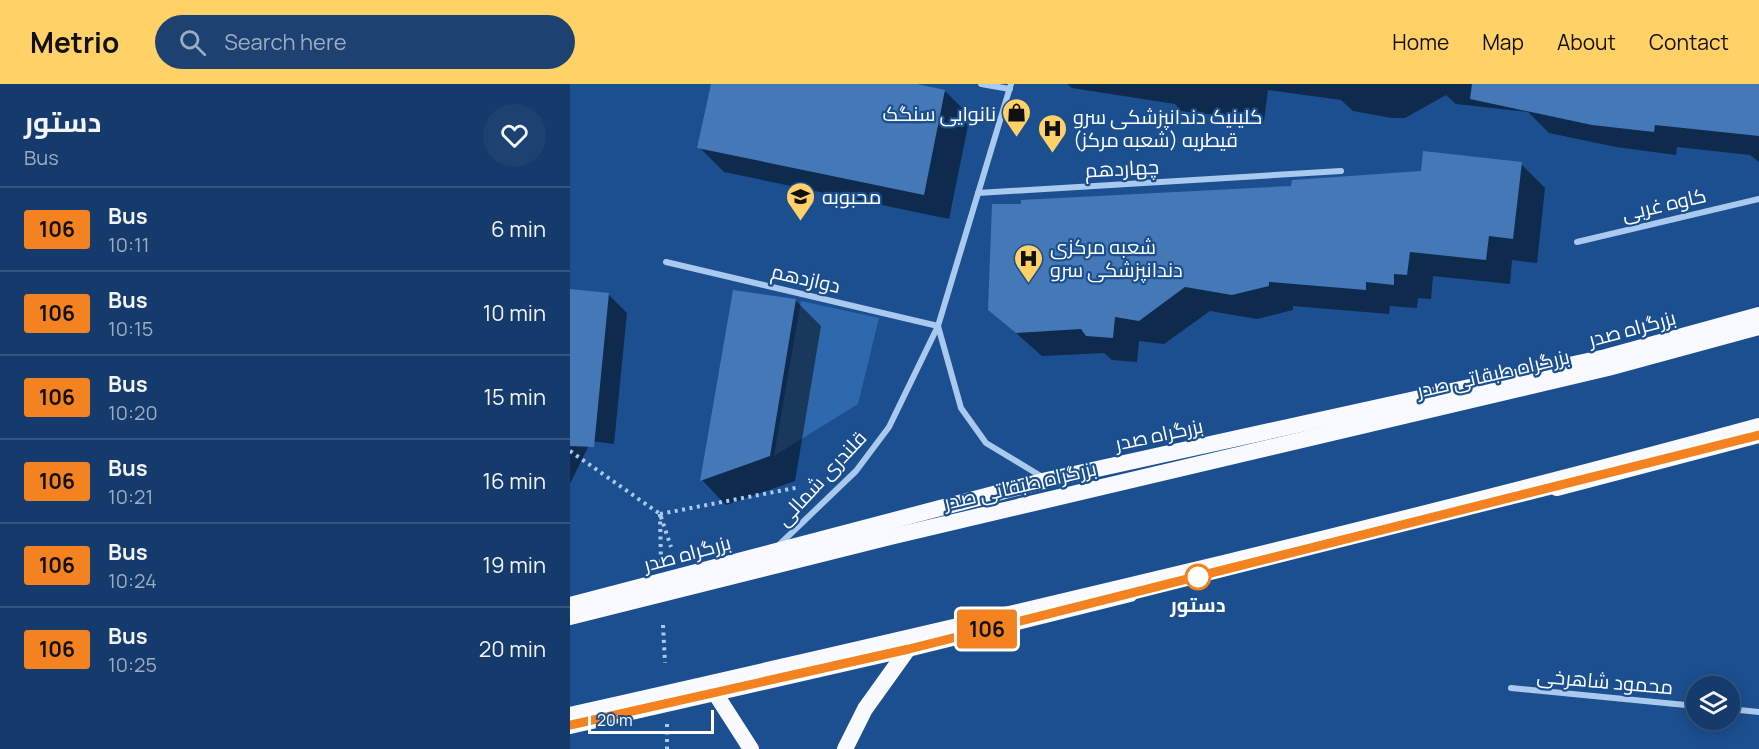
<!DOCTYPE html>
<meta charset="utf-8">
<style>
:root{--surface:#143b6b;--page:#1d4271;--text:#f1f3f6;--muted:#9dadc1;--line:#33557e;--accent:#ffd166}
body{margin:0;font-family:Manrope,Cairo,sans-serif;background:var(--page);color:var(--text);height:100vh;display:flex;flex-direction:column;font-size:22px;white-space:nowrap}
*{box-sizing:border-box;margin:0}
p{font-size:20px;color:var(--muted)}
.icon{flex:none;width:33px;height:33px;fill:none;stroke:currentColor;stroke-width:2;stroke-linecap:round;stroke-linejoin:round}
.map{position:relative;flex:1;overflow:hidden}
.sheet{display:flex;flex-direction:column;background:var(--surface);width:570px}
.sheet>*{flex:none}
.badge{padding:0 12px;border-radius:4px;font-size:21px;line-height:39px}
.tools{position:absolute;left:1116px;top:592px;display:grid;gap:12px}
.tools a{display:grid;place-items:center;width:54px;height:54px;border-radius:50%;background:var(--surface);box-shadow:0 3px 15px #0003,0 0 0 2px var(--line);font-size:30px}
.scale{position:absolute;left:18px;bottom:15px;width:126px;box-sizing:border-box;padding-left:6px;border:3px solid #fff;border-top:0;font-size:16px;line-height:21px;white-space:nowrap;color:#fff;-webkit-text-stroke:4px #1b4f8f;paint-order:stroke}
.map>.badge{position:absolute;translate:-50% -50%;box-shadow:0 0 0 3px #fff}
.round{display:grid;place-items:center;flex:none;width:63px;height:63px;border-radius:32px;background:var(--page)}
.summary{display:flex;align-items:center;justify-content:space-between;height:102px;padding:0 24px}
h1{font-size:28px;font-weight:700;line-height:45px}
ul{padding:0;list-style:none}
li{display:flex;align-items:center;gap:18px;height:84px;padding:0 24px;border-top:2px solid var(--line)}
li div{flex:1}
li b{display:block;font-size:22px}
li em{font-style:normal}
li .badge{min-width:66px;font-weight:700;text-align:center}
header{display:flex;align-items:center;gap:36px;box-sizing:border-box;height:84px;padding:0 30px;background:var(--accent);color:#111}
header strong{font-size:28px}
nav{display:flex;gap:33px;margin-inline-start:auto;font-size:21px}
.search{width:420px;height:54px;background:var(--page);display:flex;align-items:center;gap:15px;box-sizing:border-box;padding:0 21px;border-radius:33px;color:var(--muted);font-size:22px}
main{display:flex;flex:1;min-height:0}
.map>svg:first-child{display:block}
</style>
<header>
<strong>Metrio</strong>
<div class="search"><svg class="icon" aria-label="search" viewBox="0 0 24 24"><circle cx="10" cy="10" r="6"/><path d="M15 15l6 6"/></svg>Search here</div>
<nav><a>Home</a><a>Map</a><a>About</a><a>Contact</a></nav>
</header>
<main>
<section class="sheet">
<div class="summary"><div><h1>دستور</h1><p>Bus</p></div><a class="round"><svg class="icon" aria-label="heart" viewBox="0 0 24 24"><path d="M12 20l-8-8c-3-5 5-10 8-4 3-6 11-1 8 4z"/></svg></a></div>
<ul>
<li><span class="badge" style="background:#f58220;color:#111">106</span><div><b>Bus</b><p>10:11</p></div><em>6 min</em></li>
<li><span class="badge" style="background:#f58220;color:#111">106</span><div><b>Bus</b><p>10:15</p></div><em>10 min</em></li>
<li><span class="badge" style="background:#f58220;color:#111">106</span><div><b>Bus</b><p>10:20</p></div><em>15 min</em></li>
<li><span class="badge" style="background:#f58220;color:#111">106</span><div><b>Bus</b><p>10:21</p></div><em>16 min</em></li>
<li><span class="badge" style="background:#f58220;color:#111">106</span><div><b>Bus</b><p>10:24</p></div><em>19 min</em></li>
<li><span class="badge" style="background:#f58220;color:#111">106</span><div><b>Bus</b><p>10:25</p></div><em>20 min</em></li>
</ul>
</section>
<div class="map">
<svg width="1189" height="665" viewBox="0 0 1189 665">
<rect width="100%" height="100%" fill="#1b4f8f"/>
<path fill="#2e69ad" d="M231 217 309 234 288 320 204 372Z"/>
<g fill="#0007">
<path d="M143 0H339L375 7 400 32 379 135 154 88 129 63Z"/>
<path d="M497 0H1189V78L1180 71 1107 63 1106 71 1046 63 979 49 958 28 886 20 876 11 835 34H822L783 27 771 16 698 6 694 37 611 27 605 20 502 4Z"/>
<path d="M951 80 975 104 967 179 942 176 940 200 863 192 861 215 848 214 847 224 820 222 819 230 723 222V226L687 235 640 227 594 260 569 257 567 278 542 276 534 269 472 272 420 226 452 122 723 104Z"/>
<path d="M0 207 38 210 57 229 44 360 21 357 0 400Z"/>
<path d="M164 208 226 217 251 242 225 397 156 421 132 396Z"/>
</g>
<g fill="#4478b7">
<path d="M141 0H347L375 6 354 111 127 64Z"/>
<path d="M902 0H1189V52L1085 41 1084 48 1022 41 900 15Z"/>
<path d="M853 67 952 78 943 155 919 152 916 176 840 168 837 191 824 190V201L796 198V206L699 198V202L662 211 615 203 569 237 545 233 543 254 516 252 511 245 446 249 418 226 422 120H451V116L721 102 722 96 851 87Z"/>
<path d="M0 205 39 209 24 363 0 362Z"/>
<path d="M163 206 226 215 200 372 130 397Z"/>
</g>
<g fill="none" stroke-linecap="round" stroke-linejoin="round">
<g stroke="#a9c9ee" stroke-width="4" stroke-dasharray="3 4.5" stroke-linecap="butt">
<path d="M0 367 90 430 101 463"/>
<path d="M90 430 230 403"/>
</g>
<g stroke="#a9c9ee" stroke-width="6">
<path d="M411 0 440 5"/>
<path d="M408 109 771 87"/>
<path d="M1007 158 1189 115"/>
<path d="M96 178 368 242"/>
<path d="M368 242 391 324 416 359 474 394"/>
<path d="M210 460 286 387 319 343 368 242 441 0"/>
<path d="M941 604 1126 622"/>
<path d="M1160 625 1189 628"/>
</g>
<g stroke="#f8faff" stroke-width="16">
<path d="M987 404 1189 351"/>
<path d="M0 521 477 396 1036 273 1189 231"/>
<path d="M145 609 181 665"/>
<path d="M0 642 338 565 560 510"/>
<path d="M275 665 295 625 338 565"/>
</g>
<g stroke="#a9c9ee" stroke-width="4" stroke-dasharray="3 4.5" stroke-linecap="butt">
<path d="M90 430 91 480"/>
<path d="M93 541 95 579"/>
<path d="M97 640V665"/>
</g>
<g stroke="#f8faff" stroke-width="16">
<path d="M0 533 320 453 1038 284 1189 243"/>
<path d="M0 631C398 541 795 449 1189 342"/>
</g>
</g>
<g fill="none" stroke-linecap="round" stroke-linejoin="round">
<defs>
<path id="line" d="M0 641 339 565 1189 351"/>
</defs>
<use href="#line" stroke="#fff" stroke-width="14"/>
<use href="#line" stroke="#f58220" stroke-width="9"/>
</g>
<defs>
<symbol id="shop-pin" viewBox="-11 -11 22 30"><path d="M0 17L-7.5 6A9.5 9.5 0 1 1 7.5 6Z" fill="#ffd166" stroke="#1b4f8f"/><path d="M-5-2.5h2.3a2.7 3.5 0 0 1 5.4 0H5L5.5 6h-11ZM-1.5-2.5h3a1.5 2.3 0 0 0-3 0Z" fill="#111"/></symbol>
<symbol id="hospital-pin" viewBox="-11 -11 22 30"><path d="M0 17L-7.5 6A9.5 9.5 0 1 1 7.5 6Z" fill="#ffd166" stroke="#1b4f8f"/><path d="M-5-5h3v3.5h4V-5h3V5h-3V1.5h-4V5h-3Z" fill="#111"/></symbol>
<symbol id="school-pin" viewBox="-11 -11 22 30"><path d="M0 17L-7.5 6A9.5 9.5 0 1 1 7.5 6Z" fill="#ffd166" stroke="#1b4f8f"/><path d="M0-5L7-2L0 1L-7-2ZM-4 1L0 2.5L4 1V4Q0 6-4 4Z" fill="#111"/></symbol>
</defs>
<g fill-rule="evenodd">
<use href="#shop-pin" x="430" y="12" width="33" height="45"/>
<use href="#hospital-pin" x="466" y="28" width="33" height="45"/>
<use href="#school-pin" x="214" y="96" width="33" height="45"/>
<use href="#hospital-pin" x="442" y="158" width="33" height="45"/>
</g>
<circle fill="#fff" stroke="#f58220" stroke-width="3" cx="628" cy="493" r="12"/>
<g text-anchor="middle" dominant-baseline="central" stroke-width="4.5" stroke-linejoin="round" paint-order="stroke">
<g font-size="20" fill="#fff" stroke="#1b4f8f" text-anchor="start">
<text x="426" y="29" text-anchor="end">نانوایی سنگک</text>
<text x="503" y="32">کلینیک دندانپزشکی سرو<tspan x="503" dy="23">قیطریه (شعبه مرکز)</tspan></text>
<text x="252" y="112">محبوبه</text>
<text x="480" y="162">شعبه مرکزی<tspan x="480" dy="23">دندانپزشکی سرو</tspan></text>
</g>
<g font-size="20" fill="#fff" stroke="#1b4f8f">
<text transform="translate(552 84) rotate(-3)">چهاردهم</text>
<text transform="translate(1094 120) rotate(-13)">کاوه غربی</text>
<text transform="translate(236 194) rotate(13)">دوازدهم</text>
<text transform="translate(1062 244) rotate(-15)">بزرگراه صدر</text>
<text transform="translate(923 289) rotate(-13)">بزرگراه طبقاتی صدر</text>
<text transform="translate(589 350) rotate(-12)">بزرگراه صدر</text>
<text transform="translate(251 394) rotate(-47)">قلندری شمالی</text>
<text transform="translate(450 401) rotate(-13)">بزرگراه طبقاتی صدر</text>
<text transform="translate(117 469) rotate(-15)">بزرگراه صدر</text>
<text transform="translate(1035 597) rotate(5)">محمود شاهرخی</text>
</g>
<g font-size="20" font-weight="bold" fill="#fff" stroke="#1b4f8f">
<text x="628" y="520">دستور</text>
</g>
</g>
</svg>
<div class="tools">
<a><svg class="icon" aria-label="layers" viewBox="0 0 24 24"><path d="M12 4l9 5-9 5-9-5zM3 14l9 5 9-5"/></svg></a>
</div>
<div class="scale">20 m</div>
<b class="badge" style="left:417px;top:545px;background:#f58220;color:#111">106</b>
</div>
</main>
